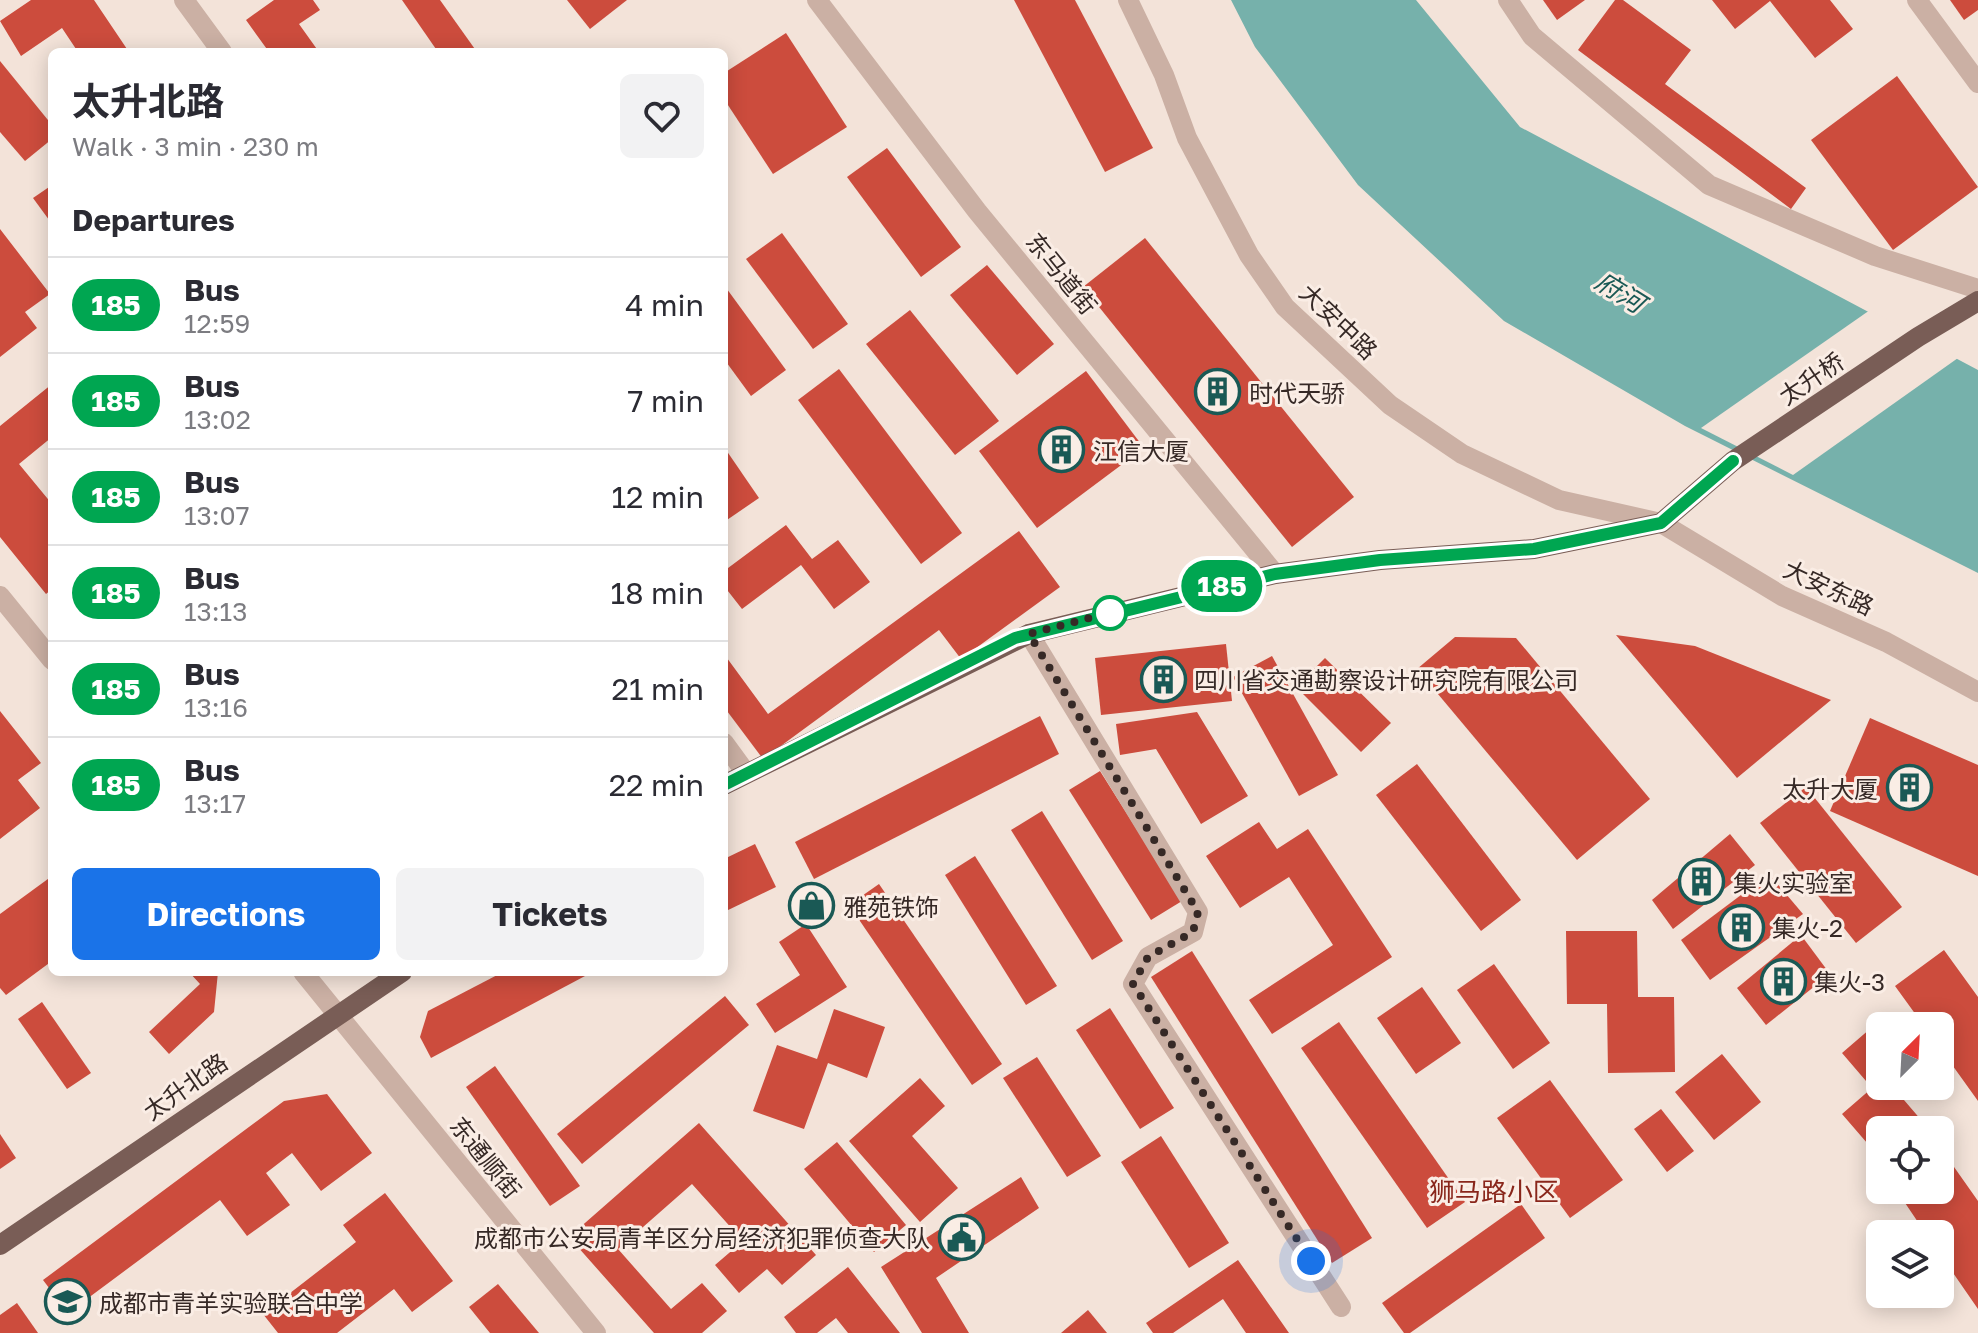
<!DOCTYPE html>
<meta charset="utf-8">
<style>
:root{--surface:#fff;--page:#f2f2f3;--text:#2b2b33;--muted:#7c7c81;--line:#e1e1e2;--accent:#1a73e8}
body{margin:0;font-family:"Golos Text","Noto Sans SC",sans-serif;background:var(--page);color:var(--text);height:100vh;display:flex;flex-direction:column;font-size:30px;white-space:nowrap}
*{box-sizing:border-box;margin:0}
p{font-size:26px;color:var(--muted)}
.icon{flex:none;width:44px;height:44px;fill:none;stroke:currentColor;stroke-width:2;stroke-linecap:round;stroke-linejoin:round}
.map{position:relative;flex:1;overflow:hidden}
.sheet{position:absolute;left:48px;top:48px;width:680px;height:928px;display:flex;flex-direction:column;background:var(--surface);border-radius:12px;box-shadow:0 4px 20px #0003}
.sheet>*{flex:none}
.badge{padding:0 16px;border-radius:26px;font-size:28px;line-height:52px}
.needle{width:52px;rotate:24deg}
.controls{position:absolute;left:1866px;top:1012px;display:grid;gap:16px}
.controls a{display:grid;place-items:center;width:88px;height:88px;border-radius:12px;background:var(--surface);box-shadow:0 4px 20px #0003;font-size:40px}
.you{position:absolute;width:40px;height:40px;margin:-20px;border:6px solid #fff;border-radius:50%;background:#1a73e8;box-shadow:0 0 0 12px #1a73e833}
.map>.badge{position:absolute;translate:-50% -50%;box-shadow:0 0 0 4px #fff}
h2{padding:0 24px;font-size:30px;line-height:72px}
.round{display:grid;place-items:center;flex:none;width:84px;height:84px;border-radius:12px;background:var(--page)}
.headline{display:flex;align-items:center;justify-content:space-between;height:136px;padding:0 24px}
h1{font-size:38px;font-weight:700;line-height:60px}
.button{display:flex;gap:16px;margin-top:auto;padding:16px 24px}
.button a{flex:1;height:92px;border-radius:12px;background:var(--accent);color:#fff;font-size:32px;font-weight:700;line-height:92px;text-align:center}
.button a+a{background:var(--page);color:var(--text)}
ul{padding:0;list-style:none}
li{display:flex;align-items:center;gap:24px;height:96px;padding:0 24px;border-top:2px solid var(--line)}
li div{flex:1}
li b{display:block;font-size:30px}
li em{font-style:normal}
li .badge{min-width:88px;font-weight:700;text-align:center}
.map>svg:first-child{display:block}
</style>
<div class="map">
<svg width="1978" height="1333" viewBox="0 0 1978 1333">
<rect width="100%" height="100%" fill="#f3e3d9"/>
<path fill="#76b1ab" d="M1231 0H1416L1520 127 1978 370V573L1685 426 1504 321 1358 185 1255 47Z"/>
<path fill="#f3e3d9" d="M1870 310 1958 358 1793 475 1701 428Z"/>
<g fill="#cc4c3d">
<path d="M31 0H94L129 52H78L62 28 21 56 0 21Z"/>
<path d="M274 0H313L320 10 299 24 319 52H269L246 20Z"/>
<path d="M402 0H440L477 52H438Z"/>
<path d="M567 0H627L590 29Z"/>
<path d="M1014 0H1075L1153 148 1105 172Z"/>
<path d="M1543 0H1585L1557 20Z"/>
<path d="M1615 0H1623L1691 50 1665 84 1806 188 1791 209 1578 50Z"/>
<path d="M1712 0H1830L1853 29 1815 58 1770 1 1735 29Z"/>
<path d="M1950 0H1978V10L1964 20Z"/>
<path d="M786 33 847 127 773 174 724 99V73Z"/>
<path d="M0 61 52 125V139L25 161 0 132Z"/>
<path d="M1897 76 1978 187 1893 250 1811 140Z"/>
<path d="M887 148 961 247 921 277 847 177Z"/>
<path d="M52 185V224L33 198Z"/>
<path d="M0 229 50 294 25 312 37 328 0 357Z"/>
<path d="M782 233 848 324 813 349 746 259Z"/>
<path d="M1145 238 1354 497 1292 547 1083 287Z"/>
<path d="M987 265 1054 344 1017 375 950 295Z"/>
<path d="M724 285 786 370 751 396 724 359Z"/>
<path d="M910 310 999 421 955 455 866 344Z"/>
<path d="M839 369 962 533 921 564 798 400Z"/>
<path d="M1086 371 1144 448 1037 528 979 451Z"/>
<path d="M52 384V437L19 464 52 504V589L46 594 0 537V426Z"/>
<path d="M724 447 759 498 724 522Z"/>
<path d="M786 525 812 559 838 540 870 582 834 609 801 565 742 609 724 586V571Z"/>
<path d="M1019 531 1060 587 961 659 939 630 763 759 724 707V654L768 714Z"/>
<path d="M1616 635 1695 646 1831 700 1737 778Z"/>
<path d="M1455 637 1516 638 1650 799 1577 860 1417 669Z"/>
<path d="M1226 644 1232 701 1101 715 1095 658Z"/>
<path d="M1272 656 1338 775 1299 796 1233 677Z"/>
<path d="M1325 658 1391 723 1361 752 1296 687Z"/>
<path d="M0 711 41 763 18 780 40 808 0 839Z"/>
<path d="M1197 712 1248 796 1201 824 1156 749 1120 755 1116 724Z"/>
<path d="M1040 716 1059 754 814 879 795 842Z"/>
<path d="M1870 718 1978 765V876L1830 811Z"/>
<path d="M1417 764 1521 900 1481 931 1376 795Z"/>
<path d="M1100 771 1182 901 1151 920 1069 790Z"/>
<path d="M1806 787 1902 907 1856 943 1760 823Z"/>
<path d="M1042 811 1123 941 1092 960 1011 830Z"/>
<path d="M1259 822 1277 849 1308 829 1392 957 1272 1034 1249 1000 1333 945 1289 877 1240 908 1206 856Z"/>
<path d="M1730 834 1755 865 1673 929 1652 900Z"/>
<path d="M755 844 776 887 724 912V859Z"/>
<path d="M975 856 1057 986 1026 1005 945 875Z"/>
<path d="M1769 874 1803 914 1710 980 1681 940Z"/>
<path d="M52 876V961L6 995 0 988V914Z"/>
<path d="M879 884 1002 1064 972 1085 849 905Z"/>
<path d="M806 924 847 987 775 1033 756 1004 800 975 779 942Z"/>
<path d="M1566 931H1637L1638 997H1674L1675 1072 1608 1073 1607 1004H1567Z"/>
<path d="M1801 935 1830 974 1766 1025 1737 988Z"/>
<path d="M1944 950 1978 997V1101L1940 1048V1026H1924L1895 986Z"/>
<path d="M1192 951 1372 1238 1332 1263 1151 977Z"/>
<path d="M1494 964 1550 1043 1513 1069 1457 990Z"/>
<path d="M189 972H218L214 1012 169 1054 149 1032 200 984Z"/>
<path d="M503 972H583L585 976 431 1058 420 1037 428 1011Z"/>
<path d="M1422 987 1461 1043 1416 1074 1377 1018Z"/>
<path d="M725 996 749 1025 582 1164 557 1134Z"/>
<path d="M42 1002 91 1073 67 1089 18 1019Z"/>
<path d="M1110 1008 1174 1108 1140 1129 1076 1030Z"/>
<path d="M834 1009 885 1027 867 1078 828 1063 804 1129 753 1111 777 1045 817 1059Z"/>
<path d="M1885 1016 1894 1026H1880V1086H1892L1928 1128 1880 1130V1158L1842 1114 1872 1088 1842 1053Z"/>
<path d="M1339 1022 1465 1202 1427 1228 1301 1048Z"/>
<path d="M1722 1054 1761 1102 1714 1140 1675 1092Z"/>
<path d="M1037 1057 1101 1156 1067 1177 1003 1078Z"/>
<path d="M495 1066 580 1186 550 1206 466 1087Z"/>
<path d="M920 1078 945 1106 912 1136 958 1188 920 1222 849 1141Z"/>
<path d="M1550 1080 1623 1180 1570 1218 1497 1118Z"/>
<path d="M327 1094 372 1153 321 1191 292 1153 266 1173 290 1205 247 1236 220 1200 68 1313 43 1280 284 1101Z"/>
<path d="M1661 1109 1694 1151 1667 1172 1634 1129Z"/>
<path d="M699 1123 816 1255 782 1285 767 1269 739 1293 715 1265 743 1241 692 1184 618 1249 671 1309 702 1283 727 1311 702 1333H654L569 1237Z"/>
<path d="M0 1134 16 1158 0 1169Z"/>
<path d="M1161 1136 1229 1243 1189 1268 1121 1162Z"/>
<path d="M837 1142 906 1225 874 1252 804 1169Z"/>
<path d="M1947 1157 1978 1201V1309L1940 1254V1234H1926L1897 1191 1940 1190V1162Z"/>
<path d="M1021 1177 1039 1208 936 1278 969 1333H922L881 1267Z"/>
<path d="M385 1193 453 1281 412 1312 394 1289 337 1333H278L263 1314 356 1242 343 1225Z"/>
<path d="M1521 1204 1545 1238 1410 1333H1404L1382 1303Z"/>
<path d="M1238 1260 1289 1333H1246L1223 1299 1173 1333H1153L1146 1323Z"/>
<path d="M848 1267 900 1333H848L836 1318 817 1333H796L784 1317Z"/>
<path d="M498 1284 539 1333H490L469 1307Z"/>
<path d="M17 1303 38 1333H0V1315Z"/>
<path d="M1088 1310 1107 1333H1061Z"/>
</g>
<g fill="none" stroke-linecap="round" stroke-linejoin="round">
<g stroke="#cbb0a4" stroke-width="20">
<path d="M184 0 222 52"/>
<path d="M817 0 977 211 1275 574"/>
<path d="M1128 0 1164 75 1187 138 1249 255 1285 307 1390 405 1462 454 1559 500 1661 523 1782 596 1886 642 1978 692"/>
<path d="M1508 0 1532 36 1709 185 1875 256 1978 289"/>
<path d="M1917 0 1978 83"/>
<path d="M0 596 52 660"/>
<path d="M1029 634 1198 912 1193 932 1148 957 1133 984 1341 1307"/>
<path d="M724 743 746 773"/>
<path d="M303 972 596 1333"/>
</g>
<g stroke="#795d56" stroke-width="20">
<path d="M724 785 1029 634 1275 574 1380 560 1534 549 1661 523 1733 461 1918 337 1978 301"/>
<path d="M0 1245 402 972"/>
</g>
</g>
<g fill="none" stroke-linecap="round" stroke-linejoin="round">
<defs>
<path id="line" d="M724 785 1015 638 1275 574 1380 560 1534 549 1661 523 1733 461"/>
</defs>
<use href="#line" stroke="#fff" stroke-width="18"/>
<use href="#line" stroke="#00a651" stroke-width="12"/>
<path stroke="#362926" stroke-width="8" stroke-dasharray="0 14.4" d="M1110 613 1120 610 1029 634 1198 912 1193 932 1148 957 1133 984 1311 1261"/>
</g>
<defs>
<symbol id="building-ring" viewBox="-11 -11 22 22"><circle r="9.5" fill="#faede5" stroke="#1a5955" stroke-width="1.5"/><path d="M-4-6H4V6H1V3H-1V6H-4ZM-2.5-4.3h1.7v1.8h-1.7ZM.8-4.3h1.7v1.8H.8ZM-2.5-1h1.7V.8h-1.7ZM.8-1h1.7V.8H.8Z" fill="#1a5955"/></symbol>
<symbol id="shop-ring" viewBox="-11 -11 22 22"><circle r="9.5" fill="#faede5" stroke="#1a5955" stroke-width="1.5"/><path d="M-5-2.5h2.3a2.7 3.5 0 0 1 5.4 0H5L5.5 6h-11ZM-1.5-2.5h3a1.5 2.3 0 0 0-3 0Z" fill="#1a5955"/></symbol>
<symbol id="civic-ring" viewBox="-11 -11 22 22"><circle r="9.5" fill="#faede5" stroke="#1a5955" stroke-width="1.5"/><path d="M-.6-6.5H3V-4.5H.6V-3L4-1V1h2V6H-6V1h2V-1L-.6-3ZM-1.2 2.5V6h2.4V2.5Z" fill="#1a5955"/></symbol>
<symbol id="school-ring" viewBox="-11 -11 22 22"><circle r="9.5" fill="#faede5" stroke="#1a5955" stroke-width="1.5"/><path d="M0-5L7-2L0 1L-7-2ZM-4 1L0 2.5L4 1V4Q0 6-4 4Z" fill="#1a5955"/></symbol>
</defs>
<g fill-rule="evenodd">
<use href="#building-ring" x="1192" y="366" width="51" height="51"/>
<use href="#building-ring" x="1036" y="424" width="51" height="51"/>
<use href="#building-ring" x="1138" y="654" width="51" height="51"/>
<use href="#building-ring" x="1884" y="762" width="51" height="51"/>
<use href="#building-ring" x="1676" y="856" width="51" height="51"/>
<use href="#shop-ring" x="786" y="880" width="51" height="51"/>
<use href="#building-ring" x="1716" y="902" width="51" height="51"/>
<use href="#building-ring" x="1758" y="956" width="51" height="51"/>
<use href="#civic-ring" x="936" y="1212" width="51" height="51"/>
<use href="#school-ring" x="42" y="1276" width="51" height="51"/>
</g>
<circle fill="#fff" stroke="#00a651" stroke-width="4" cx="1110" cy="613" r="16"/>
<g text-anchor="middle" dominant-baseline="central" stroke-width="6" stroke-linejoin="round" paint-order="stroke">
<g font-size="24" fill="#362926" stroke="#faede5">
<text transform="translate(1062 273) rotate(51)">东马道街</text>
<text transform="translate(1339 321) rotate(44)">大安中路</text>
<text transform="translate(1811 378) rotate(-34)">太升桥</text>
<text transform="translate(1829 587) rotate(25)">大安东路</text>
<text transform="translate(185 1086) rotate(-35)">太升北路</text>
<text transform="translate(486 1157) rotate(51)">东通顺街</text>
</g>
<g font-size="24" fill="#362926" stroke="#faede5" text-anchor="start">
<text x="1249" y="392">时代天骄</text>
<text x="1093" y="450">江信大厦</text>
<text x="1194" y="679">四川省交通勘察设计研究院有限公司</text>
<text x="1878" y="788" text-anchor="end">太升大厦</text>
<text x="1733" y="882">集火实验室</text>
<text x="843" y="906">雅苑铁饰</text>
<text x="1772" y="927">集火-2</text>
<text x="1814" y="981">集火-3</text>
<text x="930" y="1237" text-anchor="end">成都市公安局青羊区分局经济犯罪侦查大队</text>
<text x="99" y="1302">成都市青羊实验联合中学</text>
</g>
<g font-size="26" font-style="italic" fill="#1a5955" stroke="#faede5">
<text transform="translate(1620 292) rotate(32)">府河</text>
</g>
<g font-size="26" fill="#89261b" stroke="#faede5">
<text x="1494" y="1191">狮马路小区</text>
</g>
</g>
</svg>
<div class="controls">
<a><svg class="needle" viewBox="-14 -14 28 28"><path d="M0-13l5 13h-10z" fill="#e53935"/><path d="M0 13l5-13h-10z" fill="#7c7c81"/></svg></a>
<a><svg class="icon" aria-label="locate" viewBox="0 0 24 24"><circle cx="12" cy="12" r="6"/><path d="M12 2v4M12 18v4M2 12h4M18 12h4"/></svg></a>
<a><svg class="icon" aria-label="layers" viewBox="0 0 24 24"><path d="M12 4l9 5-9 5-9-5zM3 14l9 5 9-5"/></svg></a>
</div>
<div class="you" style="left:1311px;top:1261px"></div>
<b class="badge" style="left:1222px;top:586px;background:#00a651;color:#fff">185</b>
<section class="sheet">
<div class="headline"><div><h1>太升北路</h1><p>Walk · 3 min · 230 m</p></div><a class="round"><svg class="icon" aria-label="heart" viewBox="0 0 24 24"><path d="M12 20l-8-8c-3-5 5-10 8-4 3-6 11-1 8 4z"/></svg></a></div>
<h2>Departures</h2>
<ul>
<li><span class="badge" style="background:#00a651;color:#fff">185</span><div><b>Bus</b><p>12:59</p></div><em>4 min</em></li>
<li><span class="badge" style="background:#00a651;color:#fff">185</span><div><b>Bus</b><p>13:02</p></div><em>7 min</em></li>
<li><span class="badge" style="background:#00a651;color:#fff">185</span><div><b>Bus</b><p>13:07</p></div><em>12 min</em></li>
<li><span class="badge" style="background:#00a651;color:#fff">185</span><div><b>Bus</b><p>13:13</p></div><em>18 min</em></li>
<li><span class="badge" style="background:#00a651;color:#fff">185</span><div><b>Bus</b><p>13:16</p></div><em>21 min</em></li>
<li><span class="badge" style="background:#00a651;color:#fff">185</span><div><b>Bus</b><p>13:17</p></div><em>22 min</em></li>
</ul>
<div class="button"><a>Directions</a><a>Tickets</a></div>
</section>
</div>
